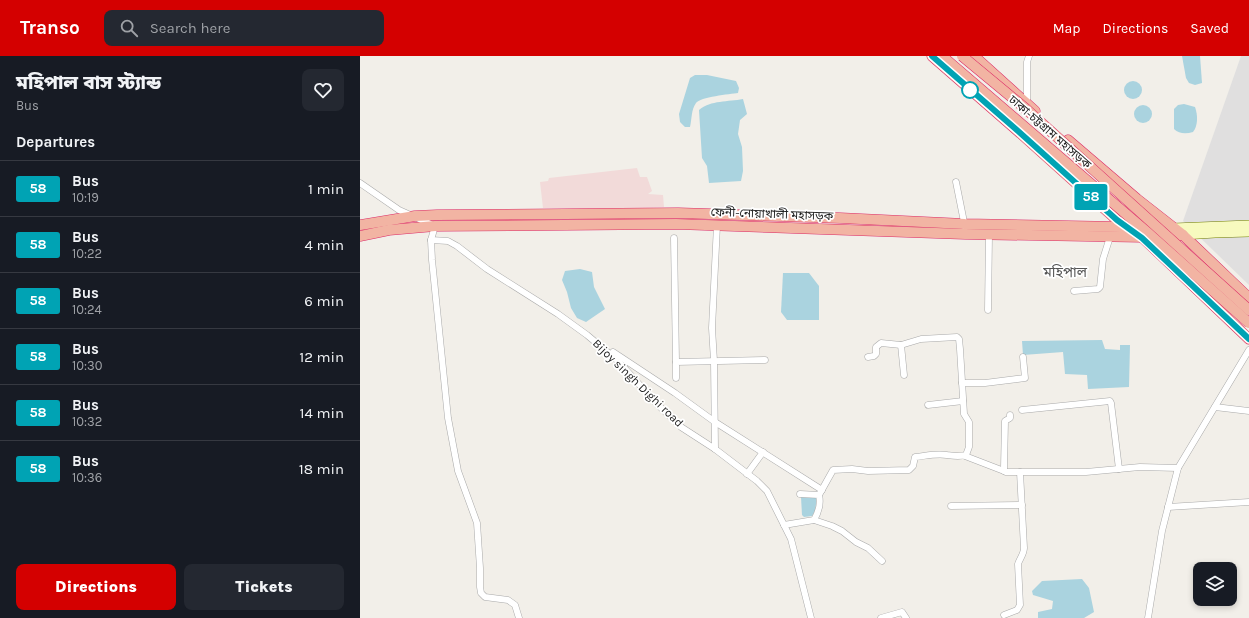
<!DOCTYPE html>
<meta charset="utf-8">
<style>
:root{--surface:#171b24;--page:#242831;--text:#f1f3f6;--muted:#9ea1a6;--line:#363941;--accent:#d40000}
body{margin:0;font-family:Karla,"Noto Sans Bengali",sans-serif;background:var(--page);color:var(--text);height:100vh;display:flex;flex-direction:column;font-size:15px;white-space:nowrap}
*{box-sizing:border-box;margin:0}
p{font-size:13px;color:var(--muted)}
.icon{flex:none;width:22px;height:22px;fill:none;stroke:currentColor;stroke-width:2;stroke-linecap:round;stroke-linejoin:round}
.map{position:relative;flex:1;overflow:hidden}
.drawer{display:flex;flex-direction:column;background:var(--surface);width:360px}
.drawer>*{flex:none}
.badge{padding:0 8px;border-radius:3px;font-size:14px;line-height:26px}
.tools{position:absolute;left:833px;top:506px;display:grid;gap:8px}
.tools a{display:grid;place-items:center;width:44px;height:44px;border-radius:8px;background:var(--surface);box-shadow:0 2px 6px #0003;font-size:20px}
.map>.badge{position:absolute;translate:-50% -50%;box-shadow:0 0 0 2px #fff}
h2{padding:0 16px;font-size:15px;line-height:36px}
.round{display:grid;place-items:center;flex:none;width:42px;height:42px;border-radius:8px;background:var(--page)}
.head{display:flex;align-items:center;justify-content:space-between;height:68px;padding:0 16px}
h1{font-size:19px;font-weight:800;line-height:30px}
.cta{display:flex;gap:8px;margin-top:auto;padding:8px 16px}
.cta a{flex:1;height:46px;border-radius:8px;background:var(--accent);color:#fff;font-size:16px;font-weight:800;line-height:46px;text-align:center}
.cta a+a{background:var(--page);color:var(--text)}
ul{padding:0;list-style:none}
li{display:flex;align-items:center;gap:12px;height:56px;padding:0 16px;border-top:1px solid var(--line)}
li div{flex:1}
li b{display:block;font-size:15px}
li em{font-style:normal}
li .badge{min-width:44px;font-weight:700;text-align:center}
header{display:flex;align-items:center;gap:24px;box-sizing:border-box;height:56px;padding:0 20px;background:var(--accent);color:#fff}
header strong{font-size:19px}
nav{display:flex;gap:22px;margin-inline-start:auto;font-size:14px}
.search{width:280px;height:36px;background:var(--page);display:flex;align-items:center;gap:10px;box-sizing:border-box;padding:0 14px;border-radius:8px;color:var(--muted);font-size:15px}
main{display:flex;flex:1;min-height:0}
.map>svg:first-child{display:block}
</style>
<header>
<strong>Transo</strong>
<div class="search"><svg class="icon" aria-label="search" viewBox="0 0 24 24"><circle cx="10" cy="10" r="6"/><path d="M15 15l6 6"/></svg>Search here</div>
<nav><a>Map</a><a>Directions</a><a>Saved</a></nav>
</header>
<main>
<section class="drawer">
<div class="head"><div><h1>মহিপাল বাস স্ট্যান্ড</h1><p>Bus</p></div><a class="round"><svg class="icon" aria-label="heart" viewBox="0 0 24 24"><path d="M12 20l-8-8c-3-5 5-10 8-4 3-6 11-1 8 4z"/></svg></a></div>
<h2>Departures</h2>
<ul>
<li><span class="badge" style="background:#00a3b4;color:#fff">58</span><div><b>Bus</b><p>10:19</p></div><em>1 min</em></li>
<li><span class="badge" style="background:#00a3b4;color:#fff">58</span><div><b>Bus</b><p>10:22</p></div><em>4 min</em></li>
<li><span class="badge" style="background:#00a3b4;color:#fff">58</span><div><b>Bus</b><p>10:24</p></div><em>6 min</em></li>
<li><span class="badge" style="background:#00a3b4;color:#fff">58</span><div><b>Bus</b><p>10:30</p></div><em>12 min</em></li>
<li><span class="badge" style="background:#00a3b4;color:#fff">58</span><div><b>Bus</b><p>10:32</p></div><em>14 min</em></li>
<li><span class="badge" style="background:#00a3b4;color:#fff">58</span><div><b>Bus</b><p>10:36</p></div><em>18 min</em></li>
</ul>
<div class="cta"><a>Directions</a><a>Tickets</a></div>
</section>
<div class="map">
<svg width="889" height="562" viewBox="0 0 889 562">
<rect width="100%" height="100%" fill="#f2efe9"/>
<path fill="#e0dfdf" d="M881 0H889V229L823 165Z"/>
<path fill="#f2dad9" d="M277 112 280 121H287L292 135 288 138 303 139 304 151 272 153 183 152 180 126 188 125 189 122Z"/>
<g fill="#aad3df">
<path d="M822 0H840L842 27 835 29 829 27 826 22Z"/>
<path d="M335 19H347L376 25 379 32 378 37C370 38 340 41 336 47 331 54 332 63 330 71H325L320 66 319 58 330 22Z"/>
<circle cx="773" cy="34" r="9"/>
<path d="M383 43 387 58 380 64 378 78 382 91 383 115 381 125 349 127 347 110 342 102 339 54C351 44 368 46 383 43Z"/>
<path d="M824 48 835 51C838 59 838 70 833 76 826 78 819 78 814 73V53L818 49Z"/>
<circle cx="783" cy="58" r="9"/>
<path d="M220 213 232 216 234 231 245 253 226 266 217 262 211 252 207 236 202 224 205 215Z"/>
<path d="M423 217H449L459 230V264H427L421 256Z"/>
<path d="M742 284 745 293 760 294V289H770L769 331 728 333 727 319 705 318 703 296 663 299 662 285Z"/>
<path d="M441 441H457L455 455 452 460 444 461 442 459Z"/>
<path d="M722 523 729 532 734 556 724 562H678V556L692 553 693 545 673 539 672 535 682 525Z"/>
</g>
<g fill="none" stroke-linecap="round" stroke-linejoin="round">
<defs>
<g id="minor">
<path d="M667 48V6L669 0"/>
<path d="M596 126 605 171"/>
<path d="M0 127 39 154 75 170 71 184 72 204 88 362 98 415 117 467 120 512V531L121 537 125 541 148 544 155 549 159 562"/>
<path d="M314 182 316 306"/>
<path d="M71 184 88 185 97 190 127 213 198 258 227 279 258 305 296 347 321 371 355 393 397 425 407 435 431 483 451 562"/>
<path d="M714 235 738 233 740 231 743 203 750 181"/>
<path d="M628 254 629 179"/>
<path d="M541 289 544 319"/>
<path d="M253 296 315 337 355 366 462 434"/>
<path d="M316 322V306L405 304"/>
<path d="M602 327H625L665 322 663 301"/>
<path d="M568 349 603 345"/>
<path d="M855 351 889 355"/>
<path d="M662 354 750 345 751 347 759 413"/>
<path d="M650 359V362L645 365 644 412V415L646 416H726L780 411 818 412"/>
<path d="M355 393 354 305 352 272 357 169"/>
<path d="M605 400 644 415"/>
<path d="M387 418 403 396"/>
<path d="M459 439 473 414 492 413 508 415 549 414 553 410 555 401C565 400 577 397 587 399 594 400 599 401 606 399L609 391V366L604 358 600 293 599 283 597 281 561 283 541 289 521 287 516 291V298L514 300 508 301"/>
<path d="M591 450 662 449"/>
<path d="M808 451 889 446"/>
<path d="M454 464 472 470 482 475 496 486 508 492 522 505"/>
<path d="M424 469 454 464C458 457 461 447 459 439L440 438"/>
<path d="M644 559 657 554 660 549 658 508C660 502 664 498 664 492L660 416"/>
<path d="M521 562 542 556 546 562"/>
<path d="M788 562 802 475 818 412 889 294"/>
</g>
<g id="secondary">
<path d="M813 172 889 169"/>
<path d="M823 179 855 177 889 176"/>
</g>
<g id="trunk">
<path d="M572 0 658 75 757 164 782 181 889 283"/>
<path d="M614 0 675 55"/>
<path d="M708 84 777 143 823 179 889 242"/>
<path d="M0 169 55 160 77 159 318 157 480 162 605 168 813 172"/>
<path d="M0 180 29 174 75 170 316 168 605 178 782 181 823 179"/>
</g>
</defs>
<use href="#minor" stroke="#a9a9a9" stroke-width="7"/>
<use href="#secondary" stroke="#707d05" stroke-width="10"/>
<use href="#trunk" stroke="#dc2a67" stroke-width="11"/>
<use href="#minor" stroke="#fff" stroke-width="6"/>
<use href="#secondary" stroke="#f7fabf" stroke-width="9"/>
<use href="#trunk" stroke="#f2b4a3" stroke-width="10"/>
<defs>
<g id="trunk-bridge">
<path d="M582 0 787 176 889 267"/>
<path d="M602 0 666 53 889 254"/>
</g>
</defs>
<use href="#trunk-bridge" stroke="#dc2a67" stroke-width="11" stroke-linecap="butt"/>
<use href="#trunk-bridge" stroke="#f2b4a3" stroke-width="10"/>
</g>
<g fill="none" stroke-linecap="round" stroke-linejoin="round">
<defs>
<path id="line" d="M572 0 658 75 757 164 782 182 889 283"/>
</defs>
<use href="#line" stroke="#fff" stroke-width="9"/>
<use href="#line" stroke="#00a3b4" stroke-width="6"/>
</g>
<circle fill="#fff" stroke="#00a3b4" stroke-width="2" cx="610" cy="34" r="8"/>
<g text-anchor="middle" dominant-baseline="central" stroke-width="3.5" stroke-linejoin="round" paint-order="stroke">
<g font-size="12" fill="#222" stroke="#fff">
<text transform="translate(690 76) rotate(41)">ঢাকা-চট্টগ্রাম মহাসড়ক</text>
<text transform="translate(412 158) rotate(2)">ফেনী-নোয়াখালী মহাসড়ক</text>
<text transform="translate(278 327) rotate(44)">Bijoy singh Dighi road</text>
</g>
<g font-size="14" fill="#555" stroke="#fff">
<text x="705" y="216">মহিপাল</text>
</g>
</g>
</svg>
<div class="tools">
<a><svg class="icon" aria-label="layers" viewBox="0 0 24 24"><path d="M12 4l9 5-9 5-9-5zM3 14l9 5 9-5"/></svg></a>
</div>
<b class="badge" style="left:731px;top:141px;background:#00a3b4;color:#fff">58</b>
</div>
</main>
